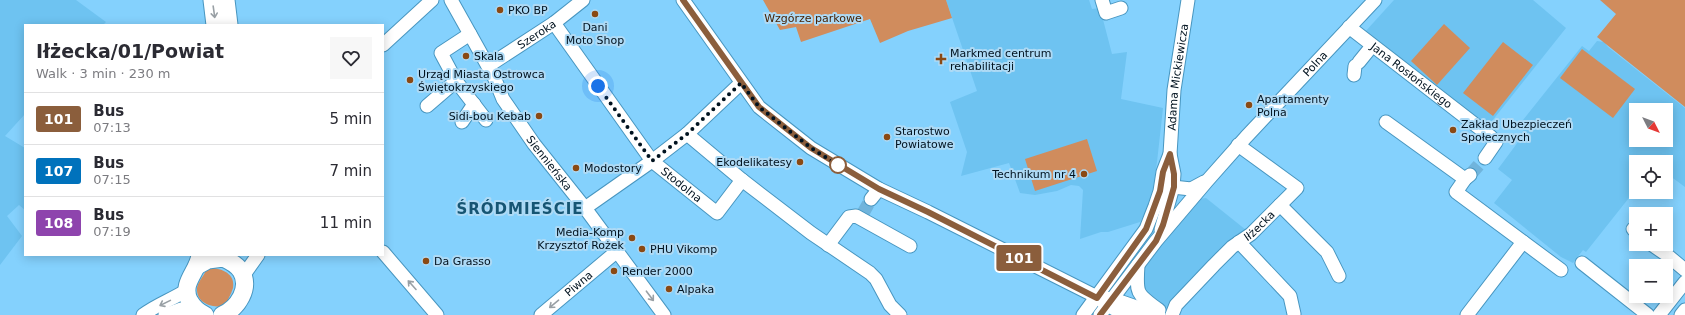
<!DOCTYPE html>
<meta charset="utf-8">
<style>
:root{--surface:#fff;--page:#f7f7f7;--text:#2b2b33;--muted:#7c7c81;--line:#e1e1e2}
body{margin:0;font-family:"DejaVu Sans",sans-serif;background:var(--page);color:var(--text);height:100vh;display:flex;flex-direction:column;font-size:15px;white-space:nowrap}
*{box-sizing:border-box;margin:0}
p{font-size:13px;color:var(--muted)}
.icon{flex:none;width:22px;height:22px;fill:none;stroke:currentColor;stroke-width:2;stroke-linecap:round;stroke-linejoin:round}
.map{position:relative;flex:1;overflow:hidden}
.drawer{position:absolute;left:24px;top:24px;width:360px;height:232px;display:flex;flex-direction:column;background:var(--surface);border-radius:0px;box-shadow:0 2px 10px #0003}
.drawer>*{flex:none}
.badge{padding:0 8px;border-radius:3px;font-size:14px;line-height:26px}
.needle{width:26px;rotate:132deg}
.buttons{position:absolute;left:1629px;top:103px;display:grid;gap:8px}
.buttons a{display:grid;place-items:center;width:44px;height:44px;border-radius:0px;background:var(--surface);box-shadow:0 2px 10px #0003;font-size:20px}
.you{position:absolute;width:20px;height:20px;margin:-10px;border:3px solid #fff;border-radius:50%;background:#1a73e8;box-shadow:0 0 0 6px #1a73e833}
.map>.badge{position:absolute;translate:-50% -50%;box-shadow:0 0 0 2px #fff}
.round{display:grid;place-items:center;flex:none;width:42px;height:42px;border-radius:0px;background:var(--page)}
.headline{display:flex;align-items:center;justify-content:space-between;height:68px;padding:0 12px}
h1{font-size:19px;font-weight:700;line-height:30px}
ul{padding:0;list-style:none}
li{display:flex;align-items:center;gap:12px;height:52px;padding:0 12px;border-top:1px solid var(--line)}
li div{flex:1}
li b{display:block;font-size:15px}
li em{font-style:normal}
li .badge{min-width:44px;font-weight:700;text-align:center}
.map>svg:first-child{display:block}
</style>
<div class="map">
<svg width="1685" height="315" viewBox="0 0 1685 315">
<rect width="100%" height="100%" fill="#84d1fd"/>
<g fill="#6ec3f1" fill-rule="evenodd">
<path d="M0 0H76L106 22 103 25H25V114L5 136 25 148V210L19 205 7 216 22 236 0 265Z"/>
<path d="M946 0H1089L1092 9 1100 8 1112 54 1127 52 1121 99 1163 108 1157 162 1151 202 1140 222 1108 232H1101L1080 239 1083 190 1079 186 1071 185 1057 191 1035 195 1020 193 1009 163 961 176 967 152 950 102 977 91Z"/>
<path d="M1394 0H1533L1566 28 1488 126 1364 33Z"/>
<path d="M1597 41 1604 42 1608 47 1685 108V187L1666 173V162H1636V189L1586 252 1583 250 1573 263 1561 257 1494 203 1512 180 1498 169 1521 138 1519 136 1528 124 1523 120 1582 46 1589 51ZM1636 110H1666V140H1636Z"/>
<path d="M1206 198 1251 234 1172 315H1165L1146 301 1137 277 1191 200Z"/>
</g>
<g fill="#d08c5d">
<path d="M763 0H946L952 18 908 31 880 43 870 19 801 42 796 27 780 30Z"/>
<path d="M1600 0H1685V107L1597 37 1616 14Z"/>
<path d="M1444 24 1470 48 1437 85 1411 61Z"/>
<path d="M1503 42 1533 65 1493 116 1463 93Z"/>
<path d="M1582 49 1635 89 1613 118 1560 78Z"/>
<path d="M1087 139 1097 171 1035 191 1025 159Z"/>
<path d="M207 268C220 267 236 273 233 288 231 295 227 300 225 306 213 308 196 304 197 288 198 281 205 275 207 268Z"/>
</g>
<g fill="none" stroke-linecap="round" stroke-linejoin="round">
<g stroke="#70b4dc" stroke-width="13" stroke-dasharray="13 6" stroke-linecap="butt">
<path d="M1470 175 1485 158"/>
<path d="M862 215 871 199"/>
</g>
<defs>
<g id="minor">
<path id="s1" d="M451 0 494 77 503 99 534 144 585 208 664 315"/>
<path d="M683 0 759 107 811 148 879 189 928 212 1097 297C1108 307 1119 313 1134 315"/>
<path d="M1102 0 1106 13 1121 8"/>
<path id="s2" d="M554 23 652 161 717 213 742 180"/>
<path id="s3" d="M1349 27 1491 137 1496 142 1485 158"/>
<path d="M470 34 441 53 456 81 486 120"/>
<path d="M383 45 432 0"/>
<path d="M1359 62 1372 46"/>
<path id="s4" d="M488 66 554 23 583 0"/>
<path d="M1354 75 1355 66"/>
<path d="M427 106 456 81"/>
<path d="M462 122 474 104"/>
<path d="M1386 122 1465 179"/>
<path d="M687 134 742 180 811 233 870 273 876 279 890 305 900 315"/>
<path d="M1470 175 1465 179 1456 192 1561 270"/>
<path d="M1166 190 1173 187 1191 189 1204 182"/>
<path d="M871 199 879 189"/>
<path d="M1280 205 1327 252 1339 276"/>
<path d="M585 208 652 161 687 134 741 83"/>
<path d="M1633 229 1636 232"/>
<path d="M1161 230 1173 187 1174 174 1170 154"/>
<path d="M1239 242 1290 296 1294 314"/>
<path d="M1651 244 1667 255 1685 270"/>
<path d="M828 245 849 217 856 216 910 246"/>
<path d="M383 252 437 315"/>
<path d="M1582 263 1648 315"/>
<path d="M1138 265C1136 293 1136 294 1159 310"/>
<path d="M243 276 258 255"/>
<path d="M1106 298 1119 301 1159 315"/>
<path d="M143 315C156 305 173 299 187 290"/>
<path d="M165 315 181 309 197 310"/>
<path id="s5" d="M541 315 616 252"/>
<path id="s6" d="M1083 315 1146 229 1155 206 1160 191 1163 172 1170 154 1174 90 1188 0"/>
<path id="s7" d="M1100 315 1156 241 1207 181 1246 137 1375 0"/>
<path id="s8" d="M1172 315 1176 305 1214 265 1232 247 1251 234 1297 188 1238 145"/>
<path d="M1467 315 1523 242"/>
<path d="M1659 315 1685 282"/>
<path d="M1681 315 1685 310"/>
</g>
<g id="major">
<path d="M212 0 215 25"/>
<path d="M226 0 229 25"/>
<path d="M200 255C198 272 181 282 189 300 193 307 198 312 205 315"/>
<path d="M197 266 208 260 223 258C230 261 237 265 241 271 251 288 238 308 222 315"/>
</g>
</defs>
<use href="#minor" stroke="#4896c0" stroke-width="15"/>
<use href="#major" stroke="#4896c0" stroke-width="19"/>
<use href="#minor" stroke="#fff" stroke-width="13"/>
<use href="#major" stroke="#fff" stroke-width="17"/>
</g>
<defs><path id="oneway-shaft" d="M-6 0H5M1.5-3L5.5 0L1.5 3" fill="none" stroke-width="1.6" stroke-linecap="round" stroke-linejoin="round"/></defs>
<g stroke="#99a0a5">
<use href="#oneway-shaft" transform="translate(214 12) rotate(82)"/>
<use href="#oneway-shaft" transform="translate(412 285) rotate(-132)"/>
<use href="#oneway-shaft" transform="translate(650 296) rotate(53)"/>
<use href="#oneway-shaft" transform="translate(165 303) rotate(154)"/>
<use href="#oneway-shaft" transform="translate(554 304) rotate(140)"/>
</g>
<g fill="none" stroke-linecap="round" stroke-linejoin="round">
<defs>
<path id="line" d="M683 0 759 107 811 148 879 189 928 212 1097 298 1146 229 1160 191 1163 172 1170 154 1174 174V187L1163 225 1156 241 1100 315"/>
</defs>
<use href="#line" stroke="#fff" stroke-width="9"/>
<use href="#line" stroke="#8b5e3c" stroke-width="6"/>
<path stroke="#00121f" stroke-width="4" stroke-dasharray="0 7.2" d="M598 86 652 161 687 134 741 83 759 107 811 148 838 165"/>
</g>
<g fill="#8a4913" stroke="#aedaf5" stroke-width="1.5">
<circle cx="500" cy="10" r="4"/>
<circle cx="595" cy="14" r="4"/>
<circle cx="466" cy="56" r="4"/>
<path d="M939 53h4v4h4v4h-4v4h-4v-4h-4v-4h4z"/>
<circle cx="410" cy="80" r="4"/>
<circle cx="1249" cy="105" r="4"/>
<circle cx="539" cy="116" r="4"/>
<circle cx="1453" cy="130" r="4"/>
<circle cx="887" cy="137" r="4"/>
<circle cx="800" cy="162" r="4"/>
<circle cx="576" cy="168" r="4"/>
<circle cx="1084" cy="174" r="4"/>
<circle cx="632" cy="238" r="4"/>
<circle cx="642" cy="249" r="4"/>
<circle cx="426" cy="261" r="4"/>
<circle cx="614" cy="271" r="4"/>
<circle cx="669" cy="289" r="4"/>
</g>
<circle fill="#fff" stroke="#8b5e3c" stroke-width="2" cx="838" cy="165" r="8"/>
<g text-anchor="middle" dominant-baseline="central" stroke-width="4" stroke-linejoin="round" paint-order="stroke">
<g font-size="11" fill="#00121f" stroke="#aedaf5" text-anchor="start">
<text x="508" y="10">PKO BP</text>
<text x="595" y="27" text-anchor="middle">Dani<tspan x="595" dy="13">Moto Shop</tspan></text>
<text x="950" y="53">Markmed centrum<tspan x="950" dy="13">rehabilitacji</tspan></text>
<text x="474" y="56">Skala</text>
<text x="418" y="74">Urząd Miasta Ostrowca<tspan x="418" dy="13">Świętokrzyskiego</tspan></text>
<text x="1257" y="99">Apartamenty<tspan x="1257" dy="13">Polna</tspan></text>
<text x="531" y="116" text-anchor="end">Sidi-bou Kebab</text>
<text x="1461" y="124">Zakład Ubezpieczeń<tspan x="1461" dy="13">Społecznych</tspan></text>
<text x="895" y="131">Starostwo<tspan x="895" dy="13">Powiatowe</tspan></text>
<text x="792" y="162" text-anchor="end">Ekodelikatesy</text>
<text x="584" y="168">Modostory</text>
<text x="1076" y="174" text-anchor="end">Technikum nr 4</text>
<text x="624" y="232" text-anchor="end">Media-Komp<tspan x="624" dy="13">Krzysztof Rożek</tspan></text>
<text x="650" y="249">PHU Vikomp</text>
<text x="434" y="261">Da Grasso</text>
<text x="622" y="271">Render 2000</text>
<text x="677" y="289">Alpaka</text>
</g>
<g font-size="11" fill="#472204" stroke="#aedaf5">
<text x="813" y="18">Wzgórze parkowe</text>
</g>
<g font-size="11" fill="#00121f" stroke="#aedaf5">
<text stroke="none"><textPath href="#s4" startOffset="58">Szeroka</textPath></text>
<text stroke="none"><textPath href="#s7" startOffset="331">Polna</textPath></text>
<text stroke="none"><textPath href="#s3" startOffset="79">Jana Rosłońskiego</textPath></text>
<text stroke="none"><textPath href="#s6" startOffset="263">Adama Mickiewicza</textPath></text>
<text stroke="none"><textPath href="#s1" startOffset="191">Siennieńska</textPath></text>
<text stroke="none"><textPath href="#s2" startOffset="207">Stodolna</textPath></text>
<text stroke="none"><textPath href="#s8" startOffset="126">Iłżecka</textPath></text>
<text stroke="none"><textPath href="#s5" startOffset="49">Piwna</textPath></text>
</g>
<g font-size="15" font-weight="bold" letter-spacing="1" fill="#165573" stroke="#aedaf5">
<text x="520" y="209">ŚRÓDMIEŚCIE</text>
</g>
</g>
</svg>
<div class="buttons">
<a><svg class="needle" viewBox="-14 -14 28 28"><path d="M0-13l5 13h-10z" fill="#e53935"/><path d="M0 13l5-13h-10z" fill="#7c7c81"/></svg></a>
<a><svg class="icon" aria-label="locate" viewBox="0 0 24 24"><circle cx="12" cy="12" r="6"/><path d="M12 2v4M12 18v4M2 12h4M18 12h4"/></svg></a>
<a>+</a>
<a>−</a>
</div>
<div class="you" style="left:598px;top:86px"></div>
<b class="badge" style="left:1019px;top:258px;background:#8b5e3c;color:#fff">101</b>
<section class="drawer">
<div class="headline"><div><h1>Iłżecka/01/Powiat</h1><p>Walk · 3 min · 230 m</p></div><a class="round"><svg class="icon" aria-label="heart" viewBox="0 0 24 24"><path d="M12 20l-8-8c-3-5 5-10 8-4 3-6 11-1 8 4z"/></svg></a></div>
<ul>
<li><span class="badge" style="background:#8b5e3c;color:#fff">101</span><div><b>Bus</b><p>07:13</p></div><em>5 min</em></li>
<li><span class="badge" style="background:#0072bc;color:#fff">107</span><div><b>Bus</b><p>07:15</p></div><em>7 min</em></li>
<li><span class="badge" style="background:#8e44ad;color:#fff">108</span><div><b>Bus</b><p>07:19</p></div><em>11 min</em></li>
</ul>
</section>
</div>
